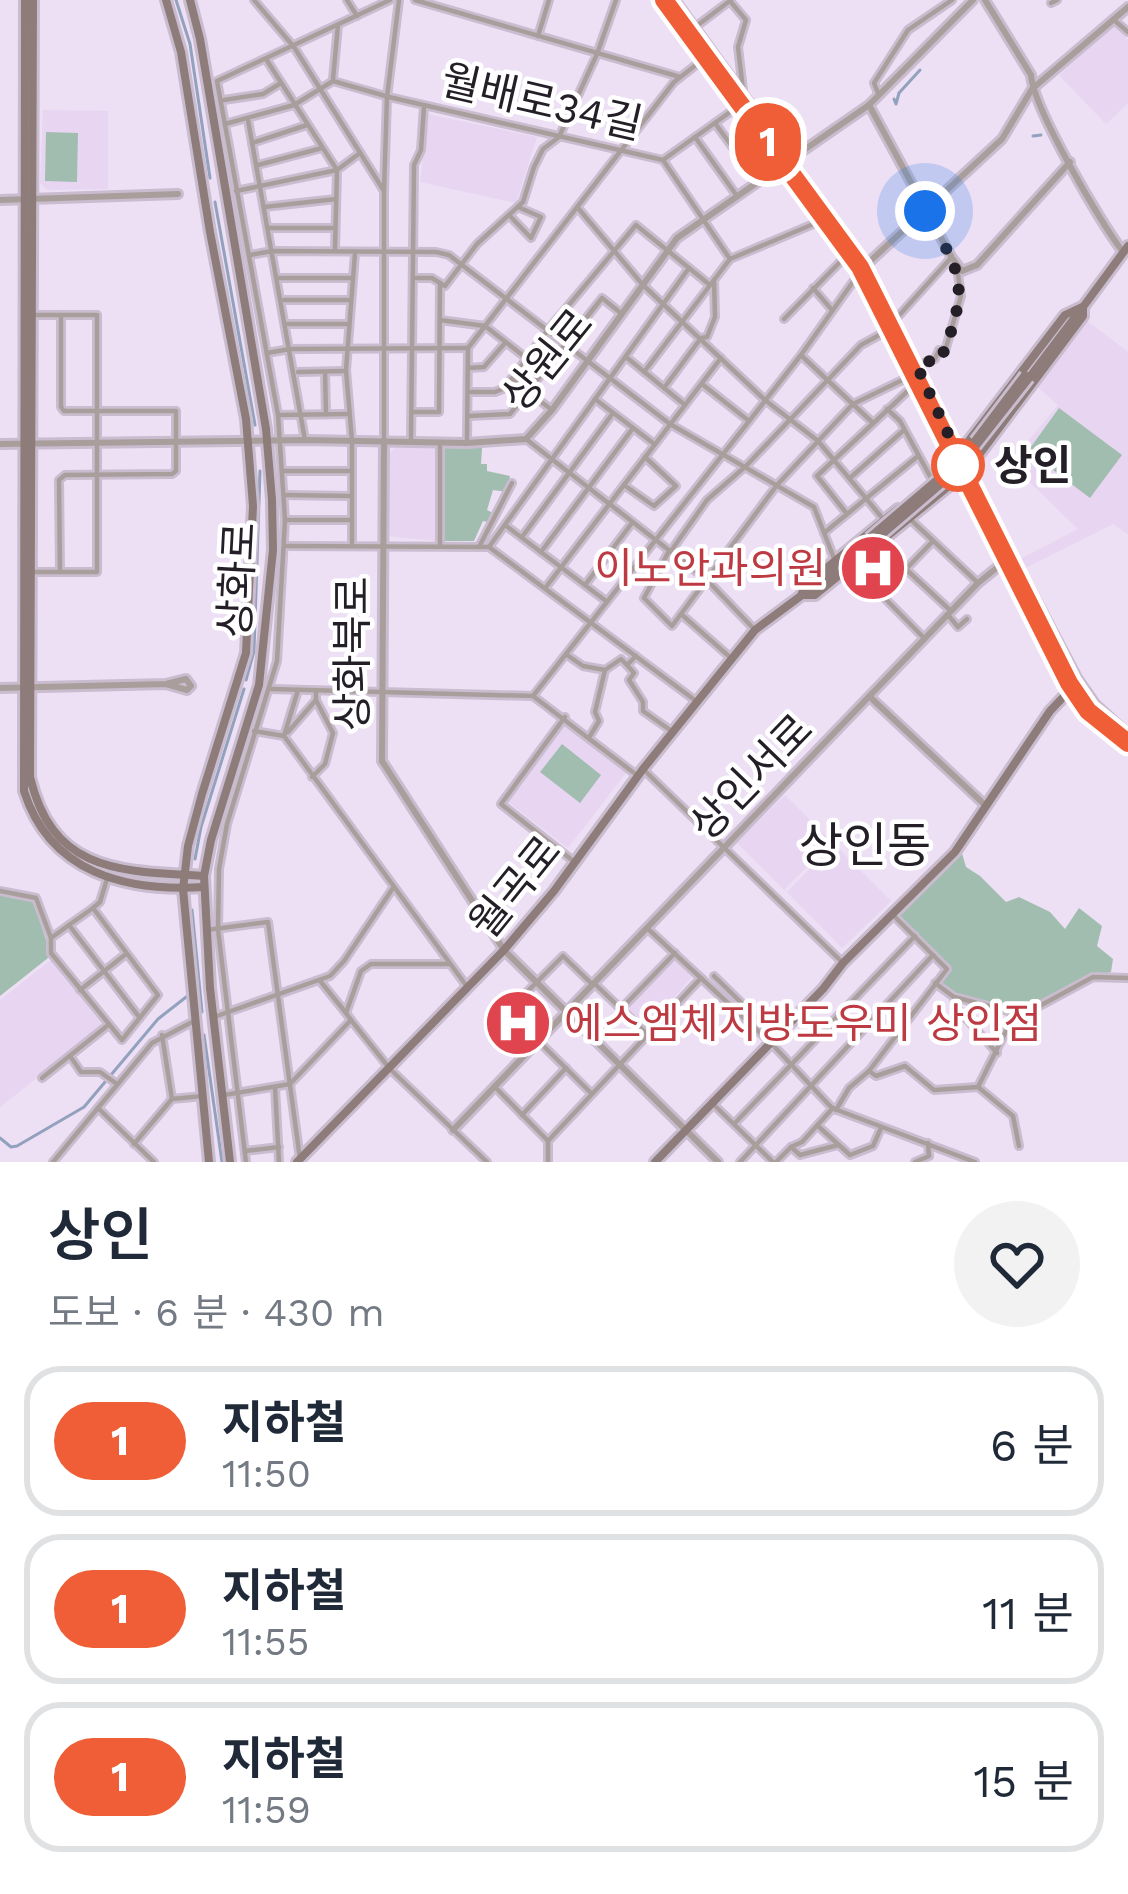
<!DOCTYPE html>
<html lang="ko">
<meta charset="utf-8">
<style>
:root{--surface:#fff;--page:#f2f2f3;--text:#1f2937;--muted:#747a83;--line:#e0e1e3}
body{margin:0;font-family:"Work Sans","Noto Sans KR",sans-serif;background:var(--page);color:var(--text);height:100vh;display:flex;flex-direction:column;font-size:45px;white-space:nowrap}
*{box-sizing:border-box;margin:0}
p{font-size:39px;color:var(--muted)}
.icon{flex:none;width:66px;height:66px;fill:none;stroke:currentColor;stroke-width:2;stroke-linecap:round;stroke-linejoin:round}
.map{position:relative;height:1162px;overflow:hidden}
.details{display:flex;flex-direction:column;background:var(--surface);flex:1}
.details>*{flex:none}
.badge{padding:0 24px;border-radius:39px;font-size:42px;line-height:78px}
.you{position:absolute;width:60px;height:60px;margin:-30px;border:9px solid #fff;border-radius:50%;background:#1a73e8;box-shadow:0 0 0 18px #1a73e833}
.map>.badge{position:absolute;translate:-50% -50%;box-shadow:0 0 0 6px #fff}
.round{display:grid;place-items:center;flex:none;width:126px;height:126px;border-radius:63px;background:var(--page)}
.overview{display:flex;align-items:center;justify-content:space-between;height:204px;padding:0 48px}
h1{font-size:57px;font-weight:600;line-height:90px}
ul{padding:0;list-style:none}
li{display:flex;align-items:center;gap:36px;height:150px;margin:0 24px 18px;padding:0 24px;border:6px solid var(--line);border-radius:36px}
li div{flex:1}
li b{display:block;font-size:45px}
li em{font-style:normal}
li .badge{min-width:132px;font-weight:700;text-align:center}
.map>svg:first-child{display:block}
</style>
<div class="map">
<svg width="1128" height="1162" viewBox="0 0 1128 1162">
<rect width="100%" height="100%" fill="#eddff4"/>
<g fill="#e8d5f1">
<path d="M1114 24 1128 40V103L1106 124 1059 75Z"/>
<path d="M43 110 108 111V189L47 190 40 183Z"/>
<path d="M428 114 537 137 516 203 420 182Z"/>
<path d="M1086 320 1128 352V534L1113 524 1023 569 1018 560 1078 529 1010 463 1058 405 1035 385Z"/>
<path d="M396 447 437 448 436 541 388 536 389 453Z"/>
<path d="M566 722 625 767 626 773 568 848 508 802Z"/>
<path d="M785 795 832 842 784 890 737 843Z"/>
<path d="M834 844 891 901 842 948 787 892Z"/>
<path d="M674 958 693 976 647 1028 625 1009Z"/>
<path d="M51 960 103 1026 0 1107V1000Z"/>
</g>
<g fill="#a1bdaf">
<path d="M46 132 78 133 77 182 45 181Z"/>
<path d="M1059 408 1122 455 1090 498 1028 451Z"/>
<path d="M443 448H482L481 464H487V471L510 476 507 492 493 490 487 510 495 514 491 523 483 521 474 541H443Z"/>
<path d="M562 744 601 775 580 803 540 772Z"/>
<path d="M961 850 966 867 980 876 1006 902 1019 897 1050 912 1065 929 1079 908 1102 926 1097 946 1113 959 1111 972 1093 977 1023 1015 954 997 935 983 946 969 894 916Z"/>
<path d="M0 895 33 901 46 940 48 958 0 996Z"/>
</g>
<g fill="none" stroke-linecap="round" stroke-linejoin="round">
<g stroke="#92a2be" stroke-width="3">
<path d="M176 0 190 44 210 178"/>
<path d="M894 99 896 104 899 93 920 70"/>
<path d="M1033 136 1041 135"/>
<path d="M215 202 255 425"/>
<path d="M246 680 254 651 260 471"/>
<path d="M195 859 201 827 244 689"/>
<path d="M192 910 202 1012"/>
<path d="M204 1035 222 1162"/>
<path d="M0 1138 11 1147 17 1146 84 1107 158 1019 199 987"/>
</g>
<defs>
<g id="minor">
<path d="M254 0 294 47 384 191V441"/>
<path d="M347 0 357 16"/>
<path d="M415 0 680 77"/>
<path d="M730 1 746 20 738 47 743 90"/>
<path d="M1051 3 1057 0"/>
<path d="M1114 20 1128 32"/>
<path d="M694 28 731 0"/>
<path d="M538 36 549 0"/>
<path d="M266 59 337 170 335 249"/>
<path d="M333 79 338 25"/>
<path d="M333 81 389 97 663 160 740 105"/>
<path d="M878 93 874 83 908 30 952 0"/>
<path d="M224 100 263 94 281 83"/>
<path d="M248 120 305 440"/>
<path d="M715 123 757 181"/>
<path d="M225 124 294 105 333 81"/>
<path d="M695 137 737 196"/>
<path d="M252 143 307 125"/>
<path d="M663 160 730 259"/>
<path d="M258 165 322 148"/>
<path d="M236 191 337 170 360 153"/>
<path d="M384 191 387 97 399 0"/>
<path d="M264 207 336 199"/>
<path d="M578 208 643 285 765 400 818 441 884 520"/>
<path d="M510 216 531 238 541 217 518 207"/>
<path d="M269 228H335"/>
<path d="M250 255 272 251 436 252 449 255 670 424 814 507 835 561"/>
<path d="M277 278H352"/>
<path d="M440 283 445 286 477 244 523 202 534 167 543 149 559 137 597 54 616 0"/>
<path d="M813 288 832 310"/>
<path d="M284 300H350"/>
<path d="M784 319 847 255"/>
<path d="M440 320 485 326 525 357"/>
<path d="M894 321 950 259"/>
<path d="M287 324H348"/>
<path d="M267 353 290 349 468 348"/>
<path d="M626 357 685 405"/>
<path d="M803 357 873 423"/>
<path d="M918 365 935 359 939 350 945 351 961 296 957 267"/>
<path d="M468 368 484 367 505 343"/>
<path d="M298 372 346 371"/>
<path d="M325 372 326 414"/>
<path d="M644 372 730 259 823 220"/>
<path d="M511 379 552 410"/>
<path d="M702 384 749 421"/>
<path d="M664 388 701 338 707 337 715 317 714 280"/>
<path d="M468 392H495L505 388 547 331 636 225 710 285"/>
<path d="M595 399 653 443"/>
<path d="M887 409 900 421 932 480"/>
<path d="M412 412H439L440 283 432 278H413"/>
<path d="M278 415 349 414"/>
<path d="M468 416 510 414 602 298 622 314"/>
<path d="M526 439 706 579 755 630"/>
<path d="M467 440 468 348 674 82 705 58"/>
<path d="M411 442 414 165 421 150 424 107"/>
<path d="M282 471H352"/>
<path d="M850 478 904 430"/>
<path d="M624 485 654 506 676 486 645 457"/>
<path d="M284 495 350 496"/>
<path d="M847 514 817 476 913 386"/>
<path d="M910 519 978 583"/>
<path d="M286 520H352"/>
<path d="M505 525 606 601"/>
<path d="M824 533 918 456"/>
<path d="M522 537 613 413"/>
<path d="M285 546 489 547 696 701"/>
<path d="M352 546V441L346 370 355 253"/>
<path d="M440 546V444"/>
<path d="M881 546 951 611"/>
<path d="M479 547 512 483"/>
<path d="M489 547 689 268"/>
<path d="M669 551 644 598 672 626 777 485 853 404 919 372"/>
<path d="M671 551 707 500 746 466 861 345 883 333"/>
<path d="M541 552 633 428"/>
<path d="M853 566 925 639"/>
<path d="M30 572H97V315H31"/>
<path d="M60 572 59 480 65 475 172 474 176 471V411H64L61 407V315"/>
<path d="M585 585 632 523"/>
<path d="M546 587 721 358"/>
<path d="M883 593 933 541"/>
<path d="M681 614 731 658"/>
<path d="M948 615 958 627 967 619"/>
<path d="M567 655 583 666 605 670"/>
<path d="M627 665 634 673 629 680 643 702V711L673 732"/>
<path d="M271 689 533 696 638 776"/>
<path d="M533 696 801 355 855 279"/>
<path d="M565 717 501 804 572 860"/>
<path d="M254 731 284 736 468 988"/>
<path d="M288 732 316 700"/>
<path d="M284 736 298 690"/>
<path d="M590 736 599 721 595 712 605 670 621 659 627 665 636 656"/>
<path d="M643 769 842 962"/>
<path d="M312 777 325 764 333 733 316 700V691"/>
<path d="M107 879 100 902 93 908 158 995 122 1040 51 953V938L69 925 140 1018"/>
<path d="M0 891 36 898 51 938"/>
<path d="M69 925 93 908"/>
<path d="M647 928 771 1043 832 1108 975 1162"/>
<path d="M207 930 268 922 300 1159"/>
<path d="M714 976 758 1019"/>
<path d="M321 982 346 1013"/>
<path d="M935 983 954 997 1023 1015 1093 977 1128 978"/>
<path d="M595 984 647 1034"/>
<path d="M80 990 126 954"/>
<path d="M954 997 955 1006 997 1053"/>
<path d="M621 1009 675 953"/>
<path d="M214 1017 330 976 344 961 393 888"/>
<path d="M351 1020 390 1069 487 1162"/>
<path d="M162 1035 172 1099"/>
<path d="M70 1056 81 1072H100L117 1084"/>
<path d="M869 1071 876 1076 905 1066 934 1090 978 1087 1013 1116 1019 1146"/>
<path d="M42 1078 107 1026"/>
<path d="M494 1086 548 1141"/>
<path d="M275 1087 279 1162"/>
<path d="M978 1087 1015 1013"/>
<path d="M590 1092 508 1011 563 956 592 984"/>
<path d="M224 1095 290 1084 351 1020 346 1013 361 971 371 964H450"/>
<path d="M713 1104 773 1162"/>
<path d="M98 1108 154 1162"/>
<path d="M836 1110 849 1088 869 1071 947 969 894 916"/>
<path d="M522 1115 566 1068"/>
<path d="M734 1124 915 936"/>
<path d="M818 1126 850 1155 873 1146 881 1128"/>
<path d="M134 1144 172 1099 203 1096"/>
<path d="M791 1147 800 1155 838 1145"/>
<path d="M245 1151 279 1147"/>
<path d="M53 1162 152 1043 194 1021"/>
<path d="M246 1162 218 930 219 869 227 824 277 661 285 520 278 415 217 81 390 0"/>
<path d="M548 1162V1141L701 978"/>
<path d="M740 1162 933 955"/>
<path d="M776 1162 791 1147 802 1142 833 1108"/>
<path d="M915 1162 929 1156 928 1143"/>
</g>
<g id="tertiary">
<path d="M985 0 1031 75C1033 108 1101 223 1123 252"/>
<path d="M869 105 952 258 962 271 977 265 1070 162"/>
<path d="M0 200 178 194"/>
<path d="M867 264 1002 139 1032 89 1128 7"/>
<path d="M384 441 382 761 504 950 718 1162"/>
<path d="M0 444 305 440 467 443 526 439 552 410 677 238 869 105 973 0"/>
<path d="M0 688 166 684 186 679 191 686 187 690 166 684"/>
<path d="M870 697 985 805"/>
<path d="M453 1130 978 583 1004 562"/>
</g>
<g id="secondary">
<path d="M25 0 24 791C50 873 126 892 204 887"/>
<path d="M33 0 30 777C53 874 122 871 204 876"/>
<path d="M166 0 181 52 210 232 246 419 253 506 246 653 202 794 188 846 183 889 209 1162"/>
<path d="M190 0 200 39 266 429 272 500 273 550 259 685 211 840 204 876 210 988 230 1162"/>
<path d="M1029 378 1082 308"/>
<path d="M958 455 1065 315 1082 307"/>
<path d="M802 593 807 584 898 509"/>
<path d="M803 595H815L966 472 1083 316V307L1128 246"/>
<path d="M297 1162 504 950 554 891 643 769 755 630 872 543"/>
<path d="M655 1162 823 989 843 963 955 852 1050 711 1070 690"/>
</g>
<g id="primary">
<path d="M662 0 847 255 1070 690 1093 720 1128 747"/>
<path d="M673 0 865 265 962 463 1076 679 1094 705 1128 736"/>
</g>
</defs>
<use href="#minor" stroke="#c9bccf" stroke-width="10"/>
<use href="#tertiary" stroke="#c9bccf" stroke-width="12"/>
<use href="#secondary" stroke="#c9bccf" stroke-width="14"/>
<use href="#primary" stroke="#c9bccf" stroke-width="15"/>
<use href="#minor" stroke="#aa9e9c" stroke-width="4.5"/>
<use href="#tertiary" stroke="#aa9e9c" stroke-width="6"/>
<use href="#secondary" stroke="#8d7c79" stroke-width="8"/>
<use href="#primary" stroke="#786360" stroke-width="9"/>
<defs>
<g id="secondary-bridge">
<path d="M975 441 1025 375"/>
<path d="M869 538 958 462"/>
<path d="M872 543 956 471 1029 378"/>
</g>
</defs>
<use href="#secondary-bridge" stroke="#c9bccf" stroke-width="14" stroke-linecap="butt"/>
<use href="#secondary-bridge" stroke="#8d7c79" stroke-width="8"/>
</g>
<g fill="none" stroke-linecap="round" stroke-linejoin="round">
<defs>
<path id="line" d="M664 0 860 267 1069 683 1088 711 1128 743"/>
</defs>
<use href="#line" stroke="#fff" stroke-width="27"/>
<use href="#line" stroke="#ef5e37" stroke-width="18"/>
<path stroke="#241f27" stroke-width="12" stroke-dasharray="0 21.6" d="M925 211C960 272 970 282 944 352L938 350 935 359 917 366 962 464 958 465"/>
</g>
<defs>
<symbol id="hospital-disc" viewBox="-11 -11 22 22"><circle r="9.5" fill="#e0444e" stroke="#fff"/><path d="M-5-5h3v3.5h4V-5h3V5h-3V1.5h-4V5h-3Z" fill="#fff"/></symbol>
</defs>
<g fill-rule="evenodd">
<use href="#hospital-disc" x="835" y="530" width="76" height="76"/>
<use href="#hospital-disc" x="480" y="985" width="76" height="76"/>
</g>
<circle fill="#fff" stroke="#ef5e37" stroke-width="6" cx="958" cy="465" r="24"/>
<g text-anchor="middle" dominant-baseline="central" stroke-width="9" stroke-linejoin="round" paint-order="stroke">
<g font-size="42" fill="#241f27" stroke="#fff">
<text transform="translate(542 102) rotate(13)">월배로34길</text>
<text transform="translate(547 360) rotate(-51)">상원로</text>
<text transform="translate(237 580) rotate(-87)">상화로</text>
<text transform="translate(352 654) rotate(-90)">상화북로</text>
<text transform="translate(751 777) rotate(-46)">상인서로</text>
<text transform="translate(515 887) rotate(-51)">월곡로</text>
</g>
<g font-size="42" font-weight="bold" fill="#241f27" stroke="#fff" text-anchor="start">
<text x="994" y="465">상인</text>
</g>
<g font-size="42" fill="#be3a42" stroke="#fff" text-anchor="end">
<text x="826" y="568">이노안과의원</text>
<text x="564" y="1023" text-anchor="start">에스엠체지방도우미 상인점</text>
</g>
<g font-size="48" fill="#241f27" stroke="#fff">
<text x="865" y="845">상인동</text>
</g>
</g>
</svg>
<div class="you" style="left:925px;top:211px"></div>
<b class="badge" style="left:768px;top:142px;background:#ef5e37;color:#fff">1</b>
</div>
<section class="details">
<div class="overview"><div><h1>상인</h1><p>도보 · 6 분 · 430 m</p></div><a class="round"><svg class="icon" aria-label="heart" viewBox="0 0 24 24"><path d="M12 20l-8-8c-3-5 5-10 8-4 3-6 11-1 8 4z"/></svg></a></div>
<ul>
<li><span class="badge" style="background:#ef5e37;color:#fff">1</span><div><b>지하철</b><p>11:50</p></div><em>6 분</em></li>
<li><span class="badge" style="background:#ef5e37;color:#fff">1</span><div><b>지하철</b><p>11:55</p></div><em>11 분</em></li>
<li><span class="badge" style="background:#ef5e37;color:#fff">1</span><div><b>지하철</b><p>11:59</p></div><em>15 분</em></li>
</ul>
</section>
